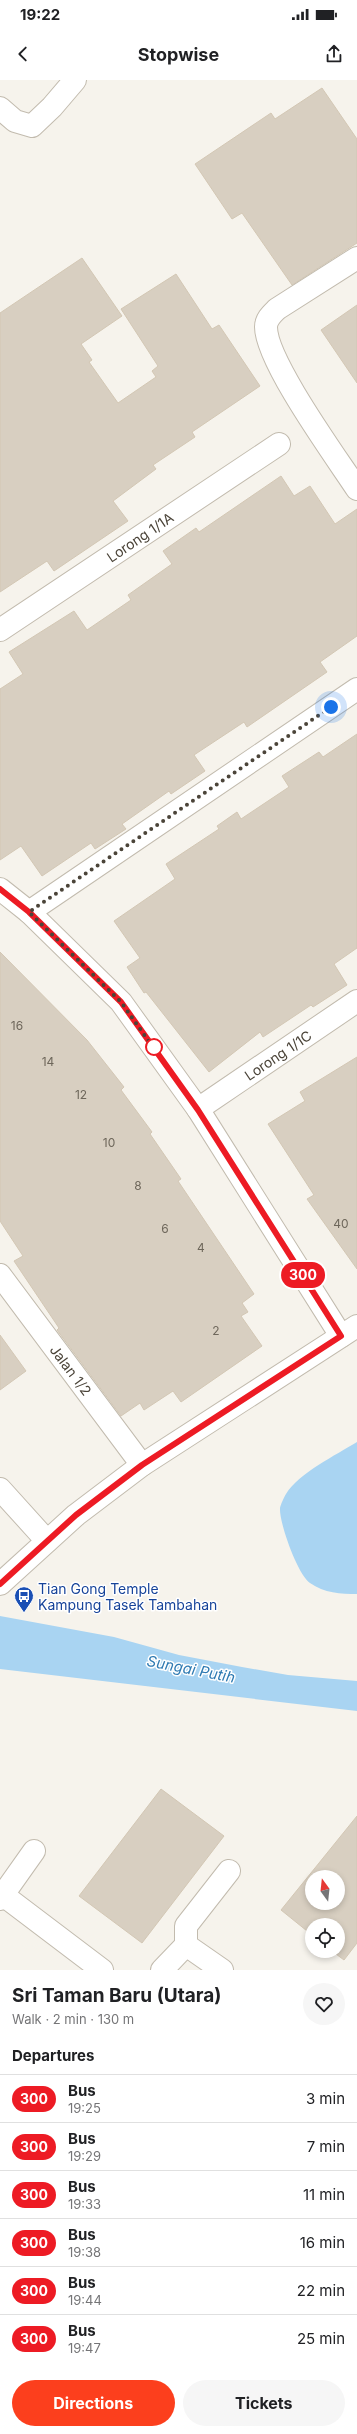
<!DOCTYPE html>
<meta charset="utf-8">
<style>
:root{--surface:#fff;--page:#f6f6f6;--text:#202124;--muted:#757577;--line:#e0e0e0;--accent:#fc3f1d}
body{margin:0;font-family:Inter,sans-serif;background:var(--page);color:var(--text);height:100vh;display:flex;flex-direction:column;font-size:15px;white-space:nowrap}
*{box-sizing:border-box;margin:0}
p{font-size:13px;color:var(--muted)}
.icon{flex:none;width:22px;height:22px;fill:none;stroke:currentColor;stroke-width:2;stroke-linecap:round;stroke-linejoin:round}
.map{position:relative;height:1890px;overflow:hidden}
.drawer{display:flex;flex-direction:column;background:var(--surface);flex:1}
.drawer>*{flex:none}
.badge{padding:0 8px;border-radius:13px;font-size:14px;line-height:26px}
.needle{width:26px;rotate:345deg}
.fabs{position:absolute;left:305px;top:1790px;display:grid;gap:8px}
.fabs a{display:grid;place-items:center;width:40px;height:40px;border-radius:50%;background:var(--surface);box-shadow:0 2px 6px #0003;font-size:20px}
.you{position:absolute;width:20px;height:20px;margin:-10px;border:3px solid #fff;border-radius:50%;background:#1a73e8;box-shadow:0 0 0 6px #1a73e833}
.map>.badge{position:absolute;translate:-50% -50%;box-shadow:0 0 0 2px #fff}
h2{padding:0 12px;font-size:15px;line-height:36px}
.round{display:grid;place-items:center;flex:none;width:42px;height:42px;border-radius:21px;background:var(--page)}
.headline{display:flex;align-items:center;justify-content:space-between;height:68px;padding:0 12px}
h1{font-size:19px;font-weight:700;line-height:30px}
.cta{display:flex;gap:8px;margin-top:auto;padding:8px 12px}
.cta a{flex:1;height:46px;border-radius:24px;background:var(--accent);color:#fff;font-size:16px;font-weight:700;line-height:46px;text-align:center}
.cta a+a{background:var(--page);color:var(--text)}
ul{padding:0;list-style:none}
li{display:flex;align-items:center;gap:12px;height:48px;padding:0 12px;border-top:1px solid var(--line)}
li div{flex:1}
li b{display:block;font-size:15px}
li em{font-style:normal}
li .badge{min-width:44px;font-weight:700;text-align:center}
.status{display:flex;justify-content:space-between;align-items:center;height:28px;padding:0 20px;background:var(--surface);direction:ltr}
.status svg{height:11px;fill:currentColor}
header{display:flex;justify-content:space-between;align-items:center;height:52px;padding:0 12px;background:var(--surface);font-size:18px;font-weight:700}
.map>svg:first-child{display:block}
</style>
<div class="status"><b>19:22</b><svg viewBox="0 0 49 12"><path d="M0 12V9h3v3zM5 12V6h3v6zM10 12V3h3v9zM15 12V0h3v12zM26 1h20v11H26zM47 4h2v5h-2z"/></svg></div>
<header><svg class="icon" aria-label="back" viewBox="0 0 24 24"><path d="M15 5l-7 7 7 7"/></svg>Stopwise<svg class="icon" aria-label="share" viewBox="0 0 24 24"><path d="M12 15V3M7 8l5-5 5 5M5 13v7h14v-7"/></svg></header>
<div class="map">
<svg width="357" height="1890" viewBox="0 0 357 1890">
<rect width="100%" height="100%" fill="#f6f3ec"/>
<g fill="#a9d4f2">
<path d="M357 1362V1514C341 1514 324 1513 310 1503 298 1495 279 1443 280 1428 281 1424 284 1417 286 1414 299 1393 336 1375 357 1362Z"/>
<path d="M0 1536 114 1557 179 1575 242 1587 288 1595 357 1601V1631L0 1589Z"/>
</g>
<g fill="#d8cfc1" stroke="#d3c7b4" fill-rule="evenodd">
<path d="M322 8 357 59V163L292 205 242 133 232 139 195 84 271 33 275 39Z"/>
<path d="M82 178 122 236 81 264 92 280 89 282 118 323 156 297 152 291 158 286 121 229 176 194 212 249 219 245 260 306 192 352 195 357 153 385 156 389 113 421 128 441 54 491 47 481 0 512V233Z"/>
<path d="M357 225V303L321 250Z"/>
<path d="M281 396 294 416 310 406 335 444 357 429V556L320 582 327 592 247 647 244 642 194 675 205 691 171 714 169 711 122 744 126 749 95 769 91 763 42 796 21 766 0 780V609L23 594 9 572 74 531 87 550 131 520 128 515 172 484 163 471 196 448 199 452Z"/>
<path d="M357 654V868L334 884 347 905 313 927 311 925 263 957 260 952 209 992 146 912 144 913 127 887 140 878 114 841 175 799 166 784 219 749 217 746 237 732 241 739 289 707 282 696 319 672 323 677Z"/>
<path d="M0 872 87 960 124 1007 121 1010 152 1052 150 1054 181 1099 178 1101 254 1214 242 1223 248 1232 241 1236 262 1266 181 1322 173 1311 144 1330 140 1323 121 1336 57 1250 59 1248 14 1181 23 1176 0 1141Z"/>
<path d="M357 977V1189L307 1119 314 1115 268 1044 305 1021 300 1012Z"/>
<path d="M0 1255 26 1291 0 1310Z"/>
<path d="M161 1709 224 1756 142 1863 79 1816Z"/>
<path d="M357 1736V1863L344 1880 332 1871H338V1845H312V1855L281 1830ZM312 1797H338V1823H312Z"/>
</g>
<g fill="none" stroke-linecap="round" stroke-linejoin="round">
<defs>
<g id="minor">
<path d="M0 28 15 41 32 46 52 27 75 0"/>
<path d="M357 178 277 229C272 234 266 239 266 247 266 281 336 377 357 409"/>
<path d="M0 550 279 364"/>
<path d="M0 809 29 832 121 922 198 1029 341 1256"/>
<path d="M29 832 357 609"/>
<path d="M198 1029 357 921"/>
<path d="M0 1195 142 1385"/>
<path d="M0 1409 47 1461"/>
<path d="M0 1504 76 1435 142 1385 357 1246"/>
<path d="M3 1815 102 1890"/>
<path d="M0 1819 34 1771"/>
<path d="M186 1865 222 1890"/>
<path d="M162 1890 186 1865V1846L229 1791"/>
</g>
</defs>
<use href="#minor" stroke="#c2bbae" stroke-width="24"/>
<use href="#minor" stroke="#fff" stroke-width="22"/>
</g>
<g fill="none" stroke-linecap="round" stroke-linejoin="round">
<defs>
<path id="line" d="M0 809 29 832 121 922 198 1030 341 1256 142 1385 76 1435 0 1504"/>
</defs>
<use href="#line" stroke="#fff" stroke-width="9"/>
<use href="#line" stroke="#ed1b24" stroke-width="6"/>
<path stroke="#4b4439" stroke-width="4" stroke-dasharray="0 7.2" d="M154 967 155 970 121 922 29 832 331 627"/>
</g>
<defs>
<symbol id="bus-pin" viewBox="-11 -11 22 30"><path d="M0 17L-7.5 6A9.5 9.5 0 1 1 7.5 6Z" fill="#1a4fb4" stroke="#fff"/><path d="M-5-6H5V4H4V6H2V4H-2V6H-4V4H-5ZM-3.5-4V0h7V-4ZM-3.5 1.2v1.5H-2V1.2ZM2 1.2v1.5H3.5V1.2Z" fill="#fff"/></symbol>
</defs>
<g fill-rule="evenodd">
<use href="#bus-pin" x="13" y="1505" width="22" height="30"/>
</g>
<circle fill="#fff" stroke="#ed1b24" stroke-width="2" cx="154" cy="967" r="8"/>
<g text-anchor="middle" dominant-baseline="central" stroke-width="3" stroke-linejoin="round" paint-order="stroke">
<g font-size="12" fill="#6e675b">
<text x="17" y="945">16</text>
<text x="48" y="981">14</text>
<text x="81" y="1014">12</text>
<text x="109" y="1062">10</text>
<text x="138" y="1105">8</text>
<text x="341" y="1143">40</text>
<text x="165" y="1148">6</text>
<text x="201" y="1167">4</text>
<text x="216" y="1250">2</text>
</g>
<g font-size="14" fill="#4b4439" stroke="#fff">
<text transform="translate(140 457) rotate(-34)">Lorong 1/1A</text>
<text transform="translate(278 975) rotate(-34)">Lorong 1/1C</text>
<text transform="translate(71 1290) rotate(53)">Jalan 1/2</text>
</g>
<g font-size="14" fill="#164399" stroke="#fff" text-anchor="start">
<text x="38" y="1508">Tian Gong Temple<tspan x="38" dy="16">Kampung Tasek Tambahan</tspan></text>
</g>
<g font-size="15" font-style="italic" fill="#2e7ab2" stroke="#fff">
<text transform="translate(191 1589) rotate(11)">Sungai Putih</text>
</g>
</g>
</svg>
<div class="fabs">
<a><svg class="needle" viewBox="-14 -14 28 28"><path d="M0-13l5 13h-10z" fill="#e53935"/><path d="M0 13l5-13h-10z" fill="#757577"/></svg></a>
<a><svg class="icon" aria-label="locate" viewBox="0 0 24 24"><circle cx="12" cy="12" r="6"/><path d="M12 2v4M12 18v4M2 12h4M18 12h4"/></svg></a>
</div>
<div class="you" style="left:331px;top:627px"></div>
<b class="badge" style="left:303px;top:1195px;background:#ed1b24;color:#fff">300</b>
</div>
<section class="drawer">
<div class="headline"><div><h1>Sri Taman Baru (Utara)</h1><p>Walk · 2 min · 130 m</p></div><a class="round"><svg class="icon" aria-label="heart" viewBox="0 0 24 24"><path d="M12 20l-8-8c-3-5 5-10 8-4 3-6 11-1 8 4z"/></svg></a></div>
<h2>Departures</h2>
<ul>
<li><span class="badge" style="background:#ed1b24;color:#fff">300</span><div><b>Bus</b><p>19:25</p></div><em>3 min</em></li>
<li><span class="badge" style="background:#ed1b24;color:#fff">300</span><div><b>Bus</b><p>19:29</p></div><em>7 min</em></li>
<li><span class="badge" style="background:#ed1b24;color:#fff">300</span><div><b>Bus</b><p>19:33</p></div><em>11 min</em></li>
<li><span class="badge" style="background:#ed1b24;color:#fff">300</span><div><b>Bus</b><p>19:38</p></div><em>16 min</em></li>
<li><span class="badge" style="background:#ed1b24;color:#fff">300</span><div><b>Bus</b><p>19:44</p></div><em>22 min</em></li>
<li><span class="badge" style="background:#ed1b24;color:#fff">300</span><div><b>Bus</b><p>19:47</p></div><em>25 min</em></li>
</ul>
<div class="cta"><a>Directions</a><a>Tickets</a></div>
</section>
